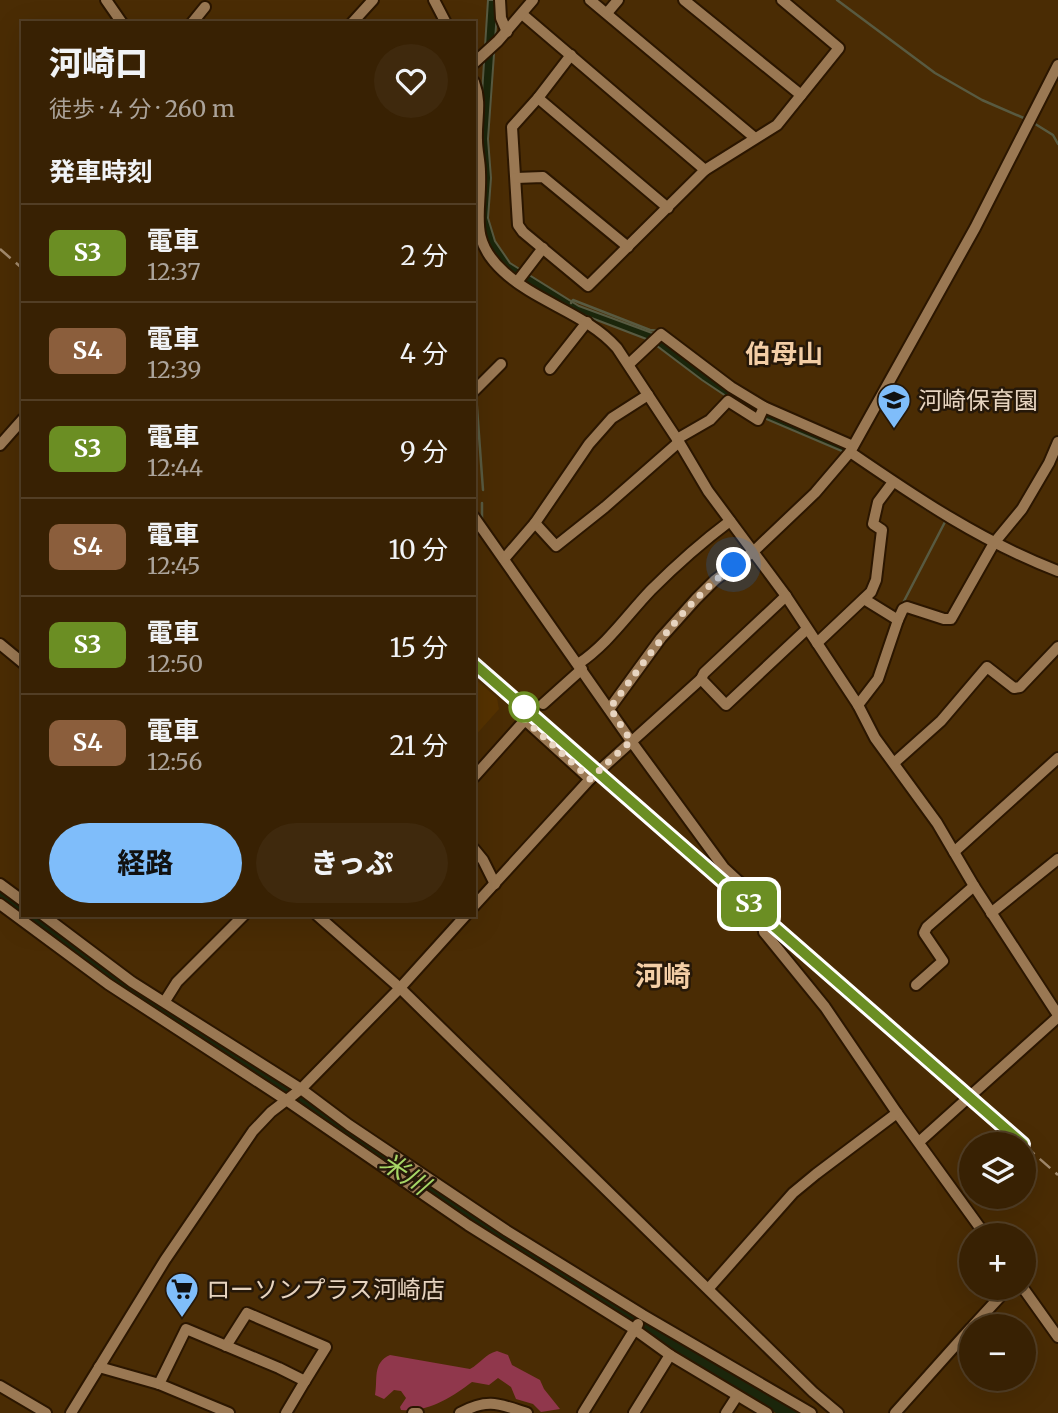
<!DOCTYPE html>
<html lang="ja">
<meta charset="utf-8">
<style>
:root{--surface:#382103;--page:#3f290d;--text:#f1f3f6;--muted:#aba39a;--line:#523e25;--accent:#7fbdfa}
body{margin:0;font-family:Merriweather,"Noto Sans JP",serif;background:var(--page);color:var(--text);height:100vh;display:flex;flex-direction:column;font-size:26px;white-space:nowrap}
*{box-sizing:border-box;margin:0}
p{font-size:23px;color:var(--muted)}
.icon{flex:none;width:38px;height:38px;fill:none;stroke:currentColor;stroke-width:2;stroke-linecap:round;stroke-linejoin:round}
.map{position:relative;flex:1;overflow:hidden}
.details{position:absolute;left:21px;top:21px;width:455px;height:896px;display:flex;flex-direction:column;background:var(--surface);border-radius:0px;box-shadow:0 7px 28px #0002,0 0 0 2px var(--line)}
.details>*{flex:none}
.badge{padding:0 14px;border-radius:10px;font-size:24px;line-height:46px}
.buttons{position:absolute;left:959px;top:1132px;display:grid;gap:14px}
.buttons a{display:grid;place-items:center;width:77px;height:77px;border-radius:50%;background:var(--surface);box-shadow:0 7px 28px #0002,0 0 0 2px var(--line);font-size:35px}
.you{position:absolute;width:35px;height:35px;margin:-18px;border:5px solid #fff;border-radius:50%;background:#1a73e8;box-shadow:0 0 0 10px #1a73e833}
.map>.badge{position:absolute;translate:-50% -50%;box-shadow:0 0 0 4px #fff}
h2{padding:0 28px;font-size:26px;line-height:63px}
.round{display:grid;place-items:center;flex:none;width:74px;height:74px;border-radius:37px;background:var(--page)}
.head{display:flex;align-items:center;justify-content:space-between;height:119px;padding:0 28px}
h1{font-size:33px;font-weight:800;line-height:52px}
.action{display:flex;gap:14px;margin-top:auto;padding:14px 28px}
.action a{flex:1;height:80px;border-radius:42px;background:var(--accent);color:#111;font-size:28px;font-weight:800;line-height:80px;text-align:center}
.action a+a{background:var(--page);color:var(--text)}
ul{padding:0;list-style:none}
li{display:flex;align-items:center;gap:21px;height:98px;padding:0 28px;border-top:2px solid var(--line)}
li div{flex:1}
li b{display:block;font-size:26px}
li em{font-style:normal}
li .badge{min-width:77px;font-weight:700;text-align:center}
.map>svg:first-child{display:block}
</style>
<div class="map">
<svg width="1058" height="1413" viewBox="0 0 1058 1413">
<rect width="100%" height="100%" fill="#4a2c04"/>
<path fill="#553200" d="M474 678 497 698 499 709 474 737Z"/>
<path fill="#90374c" d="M497 1351 508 1355 512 1365 540 1380 544 1389 560 1409 541 1412 533 1404 516 1399 511 1387 498 1378 489 1385 472 1382C452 1397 428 1413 401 1410L400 1407 406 1398 401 1391 394 1390 384 1399 375 1395C378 1379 372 1363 390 1355L470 1369C481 1363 485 1354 497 1351Z"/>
<path fill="#1b260b" stroke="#585a41" stroke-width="2" d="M488 0H497V12L488 139 491 178 488 218 495 241 510 263 579 306 663 337 712 376 839 442 921 504 1058 573V576L1009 556 962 531 925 509 844 452 750 412 702 380 649 340 568 309 505 269 488 246 482 228 481 109Z"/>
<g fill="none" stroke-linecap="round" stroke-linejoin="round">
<g stroke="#585a41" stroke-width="2.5">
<path d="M837 0 935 73 982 100 1026 119"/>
<path d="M1032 122 1053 135 1058 144"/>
<path d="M474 256 477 243"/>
<path d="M474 292 476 376"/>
<path d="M571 303 573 300 650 330 661 331"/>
<path d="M476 394 483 490"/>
<path d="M482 503V519"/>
<path d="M903 603 946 520"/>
</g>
<g stroke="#1b260b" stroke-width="18">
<path d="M0 895 23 912"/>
<path d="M28 915 114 979 232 1054 413 1175 491 1230 665 1338 794 1413"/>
</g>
<defs>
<g id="minor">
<path d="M106 0 122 23"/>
<path d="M434 0 446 23"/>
<path d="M500 0 501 18 507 32"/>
<path d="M590 0 755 138"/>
<path d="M684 0 801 95"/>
<path d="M607 13 618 0"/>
<path d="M522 14 705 170"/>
<path d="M192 23 205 7"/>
<path d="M352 23 373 0"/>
<path d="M571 55 538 98 512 127 518 225 523 232 588 286 705 170 777 125 839 48 782 0"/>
<path d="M474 63 498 41 533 0"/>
<path d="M474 82C482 103 476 119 477 140 477 151 480 161 480 172 482 212 467 238 503 271 537 303 586 313 617 348L679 442 708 491 786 596 858 705 875 738 937 823 974 886 1058 1015"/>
<path d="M538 98 668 208"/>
<path d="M516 178 543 177 628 247"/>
<path d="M517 282 543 248"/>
<path d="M629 364 661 334 731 387 764 407 853 446"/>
<path d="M550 369 587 322"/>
<path d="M474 391 501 364"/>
<path d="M677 439 710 420 728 401 758 420 764 407"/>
<path d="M0 445 23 419"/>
<path d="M850 452C917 498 982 542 1058 571"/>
<path d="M474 517 631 741 724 868 761 902 764 932 825 1007 897 1113 986 1236"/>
<path d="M535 523 556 546 605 507 679 442"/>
<path d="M504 559 535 523 589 444 612 418 648 395"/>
<path d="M786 596 704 673 701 679 726 705 807 629"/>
<path d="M898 620 903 609 907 607 944 619H951L994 543 1022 509 1049 463 1058 442"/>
<path d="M817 643 871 592 876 580 882 530 873 524 878 502 893 482"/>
<path d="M0 644 23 663"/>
<path d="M578 664C608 644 627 615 651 590 676 565 702 542 730 521"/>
<path d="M543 704 582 669"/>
<path d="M858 705 878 679 898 620 864 599"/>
<path d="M610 708 661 638 696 599 715 580 754 551 815 493 850 452 975 228 1058 65"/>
<path d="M894 763 941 721 987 667 1014 688 1020 687 1058 647"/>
<path d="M474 777 525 720 590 779"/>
<path d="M474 849 483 860 495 884"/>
<path d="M954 852 1058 758"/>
<path d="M0 884 23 901"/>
<path d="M0 904 108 984 286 1100 468 1225 634 1329 670 1355 767 1413"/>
<path d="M474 906 590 779 701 679"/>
<path d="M991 913 1058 859"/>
<path d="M43 915 132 982 301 1089 349 1125 507 1231 643 1315 811 1413"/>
<path d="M317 915 400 988 813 1392 838 1413"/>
<path d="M916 985 943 961 924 933 927 927 974 886"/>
<path d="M165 1001 177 982 244 915"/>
<path d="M919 1142 1058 1017"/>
<path d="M709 1288 793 1193 816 1174 897 1113"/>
<path d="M1023 1288 1058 1337"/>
<path d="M973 1326 1008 1288"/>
<path d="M226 1346 247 1313 326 1347 305 1381"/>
<path d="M99 1367 159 1384 229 1413"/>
<path d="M159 1384 186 1329 279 1368 305 1381 286 1413"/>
<path d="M0 1386 46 1413"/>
<path d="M71 1413 165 1260 253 1131 271 1112 301 1089 400 988 466 915"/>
<path d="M413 1413H418"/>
<path d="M460 1413C488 1398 499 1404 527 1413"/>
<path d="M583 1413 638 1324"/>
<path d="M634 1413 670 1355"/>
<path d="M726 1413 737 1396"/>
<path d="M895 1413 971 1328"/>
</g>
</defs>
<use href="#minor" stroke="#2b1600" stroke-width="14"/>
<use href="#minor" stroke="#9a7853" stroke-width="10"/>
<g stroke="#a1896c" stroke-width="2.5" stroke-dasharray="14 7" stroke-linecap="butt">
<path d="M0 249 23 269"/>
<path d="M474 664 1023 1144"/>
<path d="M1024 1145 1058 1175"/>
</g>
</g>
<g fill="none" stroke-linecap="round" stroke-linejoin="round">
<defs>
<path id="line" d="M474 664 1023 1144"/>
</defs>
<use href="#line" stroke="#fff" stroke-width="16"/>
<use href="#line" stroke="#6b8e23" stroke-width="10"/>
<path stroke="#e7d4c0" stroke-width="7" stroke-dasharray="0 12.6" d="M524 707 525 720 590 779 631 741 610 708C648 657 683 604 734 565"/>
</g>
<defs>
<symbol id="school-pin" viewBox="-11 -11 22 30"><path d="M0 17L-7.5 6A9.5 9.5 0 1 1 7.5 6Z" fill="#7fbdfa" stroke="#261809"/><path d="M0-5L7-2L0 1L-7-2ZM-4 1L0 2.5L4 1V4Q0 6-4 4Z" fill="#111"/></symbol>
<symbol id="supermarket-pin" viewBox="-11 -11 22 30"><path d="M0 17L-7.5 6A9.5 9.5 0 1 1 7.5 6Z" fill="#7fbdfa" stroke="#261809"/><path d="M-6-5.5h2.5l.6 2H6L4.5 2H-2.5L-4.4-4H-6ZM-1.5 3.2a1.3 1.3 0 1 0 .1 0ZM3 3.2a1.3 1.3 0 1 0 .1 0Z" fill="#111"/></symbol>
</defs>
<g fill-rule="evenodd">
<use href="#school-pin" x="875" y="381" width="38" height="52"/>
<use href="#supermarket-pin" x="163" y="1270" width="38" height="52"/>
</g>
<circle fill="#fff" stroke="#6b8e23" stroke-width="3.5" cx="524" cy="707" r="14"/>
<g text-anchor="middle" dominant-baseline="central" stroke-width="5" stroke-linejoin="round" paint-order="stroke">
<g font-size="24" fill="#e7d4c0" stroke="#261809" text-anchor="start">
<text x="918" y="400">河崎保育園</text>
<text x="206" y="1289">ローソンプラス河崎店</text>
</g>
<g font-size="26" font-weight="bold" fill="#f3cea6" stroke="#261809">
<text x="784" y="353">伯母山</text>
</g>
<g font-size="26" font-style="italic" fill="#a6d665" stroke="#261809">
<text transform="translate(405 1173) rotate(34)">米川</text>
</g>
<g font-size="28" font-weight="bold" fill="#f3cea6" stroke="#261809">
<text x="663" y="976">河崎</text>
</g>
</g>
</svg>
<div class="buttons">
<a><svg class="icon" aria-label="layers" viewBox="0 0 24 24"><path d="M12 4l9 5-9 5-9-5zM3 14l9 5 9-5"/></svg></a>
<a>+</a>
<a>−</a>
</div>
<div class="you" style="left:734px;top:565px"></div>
<b class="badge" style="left:749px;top:904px;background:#6b8e23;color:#fff">S3</b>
<section class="details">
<div class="head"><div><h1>河崎口</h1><p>徒歩 · 4 分 · 260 m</p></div><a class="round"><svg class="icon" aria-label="heart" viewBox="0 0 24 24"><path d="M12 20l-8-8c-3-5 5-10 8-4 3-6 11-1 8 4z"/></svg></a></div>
<h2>発車時刻</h2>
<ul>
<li><span class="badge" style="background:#6b8e23;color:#fff">S3</span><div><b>電車</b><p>12:37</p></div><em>2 分</em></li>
<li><span class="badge" style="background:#8b5e3c;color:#fff">S4</span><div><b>電車</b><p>12:39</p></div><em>4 分</em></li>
<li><span class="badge" style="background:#6b8e23;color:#fff">S3</span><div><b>電車</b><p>12:44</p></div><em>9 分</em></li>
<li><span class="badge" style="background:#8b5e3c;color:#fff">S4</span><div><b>電車</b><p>12:45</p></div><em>10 分</em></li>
<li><span class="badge" style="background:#6b8e23;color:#fff">S3</span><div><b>電車</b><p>12:50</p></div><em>15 分</em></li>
<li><span class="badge" style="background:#8b5e3c;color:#fff">S4</span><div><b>電車</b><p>12:56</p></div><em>21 分</em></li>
</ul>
<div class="action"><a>経路</a><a>きっぷ</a></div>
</section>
</div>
